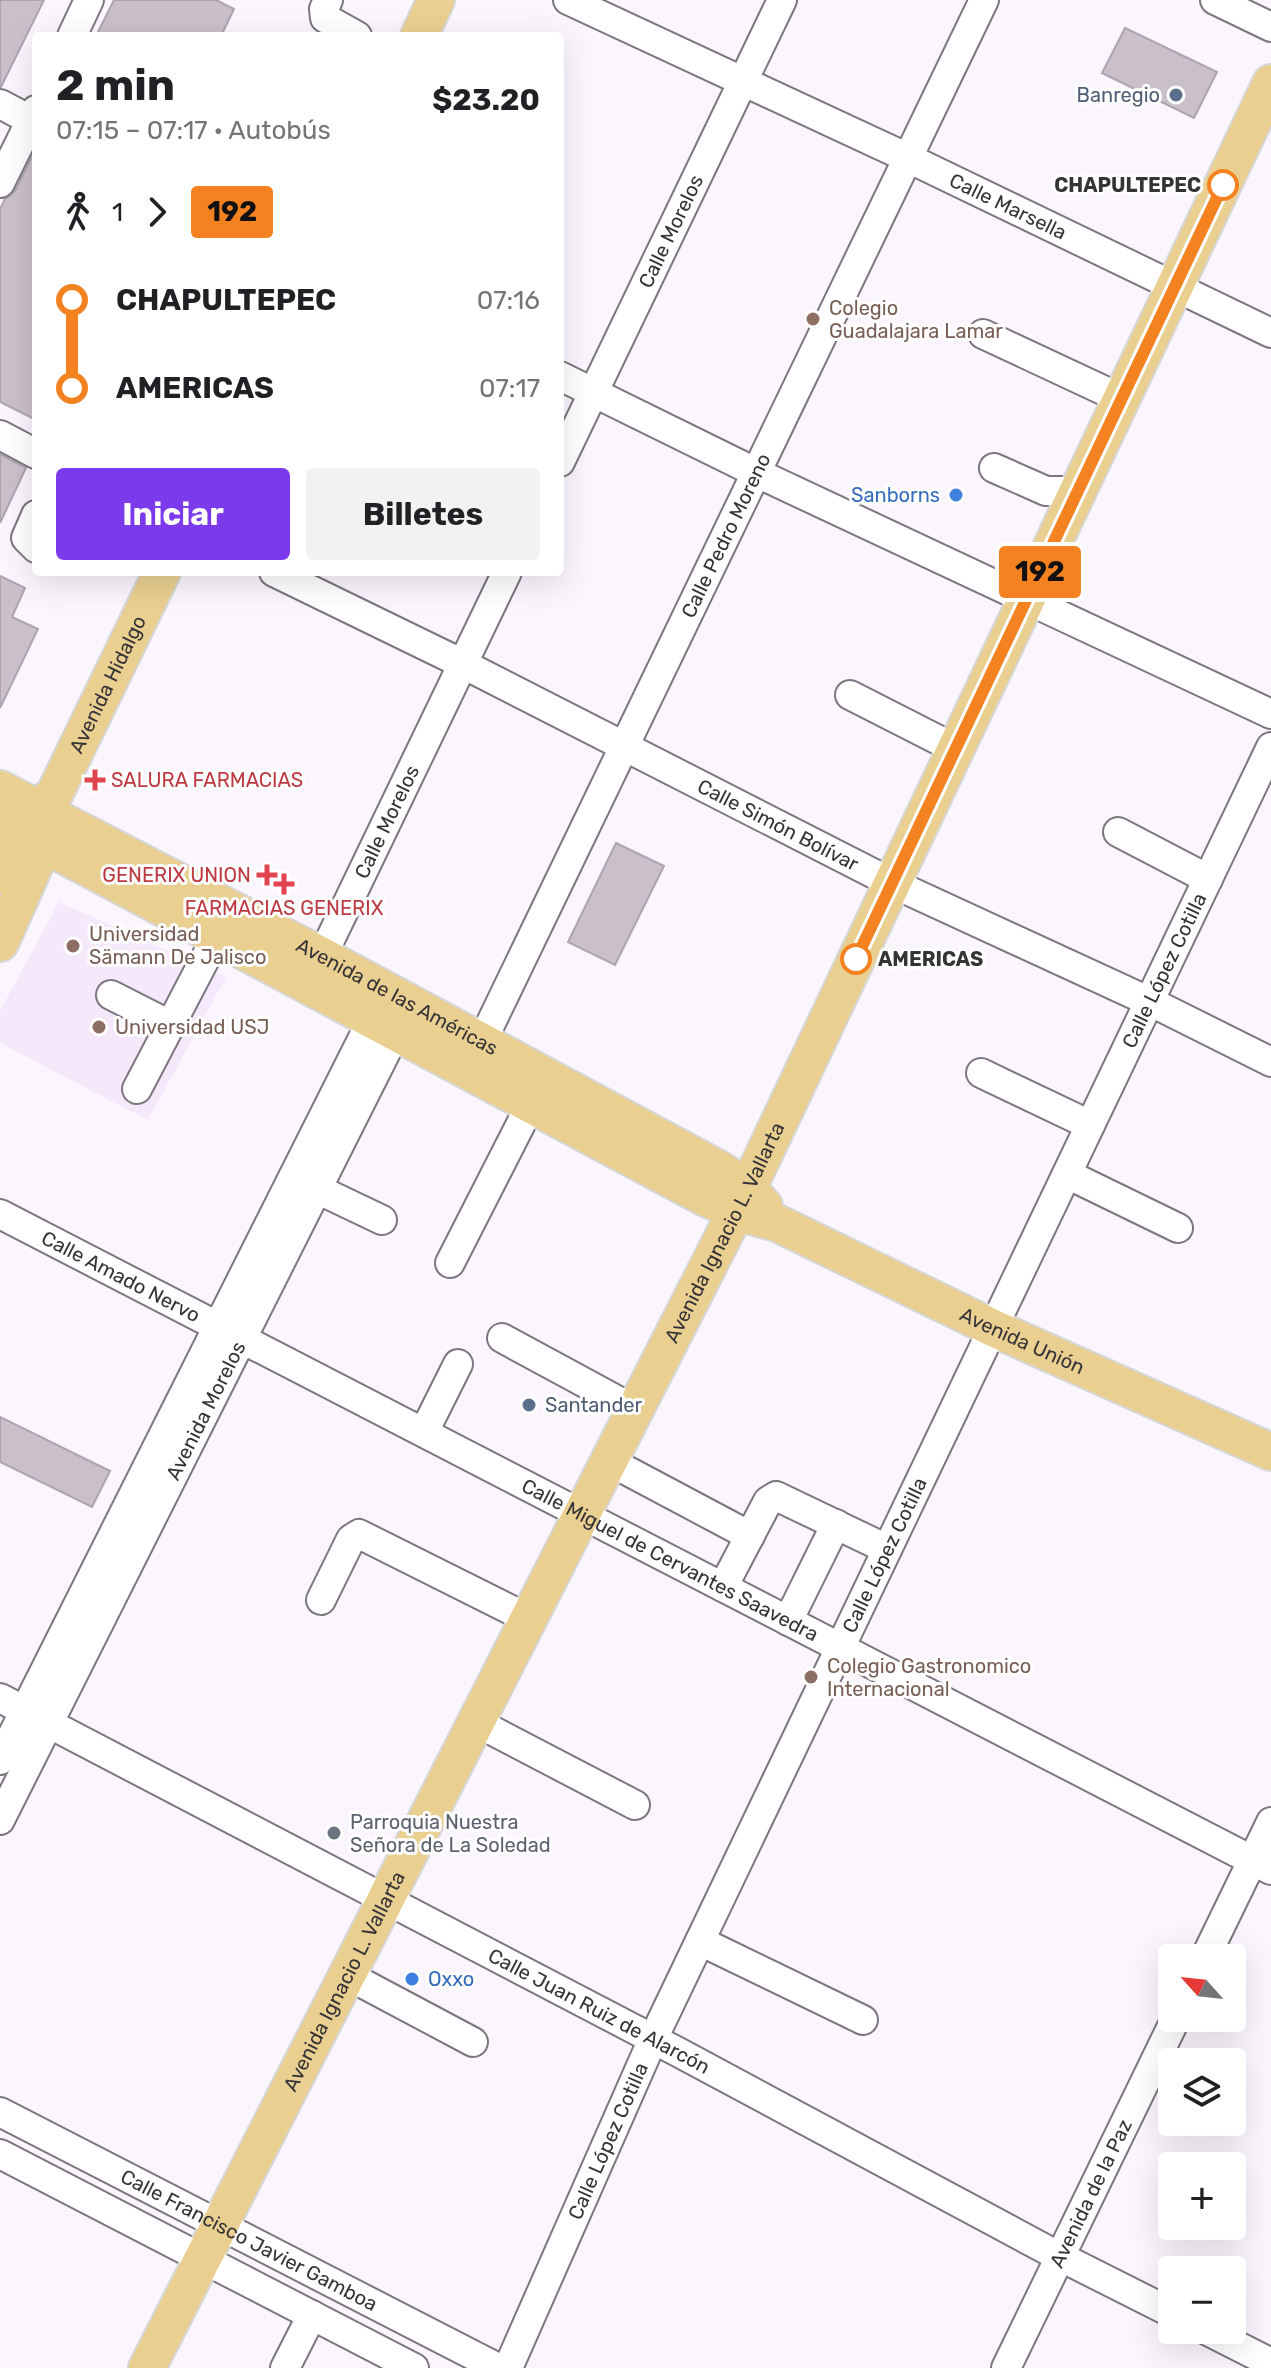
<!DOCTYPE html>
<html lang="es">
<meta charset="utf-8">
<style>
:root{--surface:#fff;--page:#f2f2f2;--text:#202124;--muted:#757577;--accent:#7c3aed}
body{margin:0;font-family:Rubik,sans-serif;background:var(--page);color:var(--text);height:100vh;display:flex;flex-direction:column;font-size:30px;white-space:nowrap}
*{box-sizing:border-box;margin:0}
p{font-size:26px;color:var(--muted)}
.icon{flex:none;width:44px;height:44px;fill:none;stroke:currentColor;stroke-width:2;stroke-linecap:round;stroke-linejoin:round}
.map{position:relative;flex:1;overflow:hidden}
.drawer{position:absolute;left:32px;top:32px;width:532px;height:544px;display:flex;flex-direction:column;background:var(--surface);border-radius:8px;box-shadow:0 8px 32px #0002}
.drawer>*{flex:none}
.badge{padding:0 16px;border-radius:6px;font-size:28px;line-height:52px}
.needle{width:52px;rotate:297deg}
.fabs{position:absolute;left:1158px;top:1944px;display:grid;gap:16px}
.fabs a{display:grid;place-items:center;width:88px;height:88px;border-radius:8px;background:var(--surface);box-shadow:0 8px 32px #0002;font-size:40px}
.map>.badge{position:absolute;translate:-50% -50%;box-shadow:0 0 0 4px #fff}
.legs{display:flex;align-items:center;gap:12px;height:88px;padding:0 24px;font-size:26px}
.legs p{margin-inline-start:auto}
.headline{display:flex;align-items:center;justify-content:space-between;height:136px;padding:0 24px}
h1{font-size:44px;font-weight:700;line-height:60px}
.button{display:flex;gap:16px;margin-top:auto;padding:16px 24px}
.button a{flex:1;height:92px;border-radius:8px;background:var(--accent);color:#fff;font-size:32px;font-weight:700;line-height:92px;text-align:center}
.button a+a{background:var(--page);color:var(--text)}
ul{padding:0 24px;list-style:none}
li{display:flex;align-items:center;gap:28px;height:88px;font-size:30px}
li i{display:grid;place-items:center;width:12px;height:100%;margin:0 10px;background:currentColor}
li i::after{content:'';width:20px;height:20px;margin:-10px;border:6px solid;border-radius:50%;background:var(--surface)}
li p{margin-inline-start:auto}
li:first-child i{background:linear-gradient(#0000 50%,currentColor 0)}
li:last-child i{background:linear-gradient(currentColor 50%,#0000 0)}
.map>svg:first-child{display:block}
</style>
<div class="map">
<svg width="1271" height="2368" viewBox="0 0 1271 2368">
<rect width="100%" height="100%" fill="#fbf5fe"/>
<path fill="#f4e8fa" d="M59 902 226 977 148 1120 0 1043V1011Z"/>
<g fill="#cac0ca" stroke="#aea4ae" stroke-width="2">
<path d="M0 0H44L1 87H0Z"/>
<path d="M114 0H216L234 9 221 36H96Z"/>
<path d="M1125 28 1217 72 1194 118 1102 73Z"/>
<path d="M36 148V420L0 402V209L5 199 15 191Z"/>
<path d="M0 454 26 468 0 523Z"/>
<path d="M0 576 25 588 12 617 38 629 0 708Z"/>
<path d="M616 843 664 866 615 965 568 942Z"/>
<path d="M0 1417 110 1471 92 1507 0 1462Z"/>
</g>
<g fill="none" stroke-linecap="round" stroke-linejoin="round">
<defs>
<g id="minor">
<path d="M328 0 324 9 325 18 357 36"/>
<path id="s1" d="M568 0 908 158 1271 333"/>
<path d="M1215 0 1271 27"/>
<path d="M72 36 89 0"/>
<path d="M0 104 36 123"/>
<path d="M0 183 36 110"/>
<path d="M983 334 1122 399"/>
<path d="M560 376 757 473 1271 714"/>
<path d="M0 435 36 454"/>
<path id="s2" d="M560 462 782 0"/>
<path d="M994 468 1046 491H1078"/>
<path d="M36 515 26 538 36 548"/>
<path id="s3" d="M274 572 463 664 892 883 1159 1006 1271 1062"/>
<path d="M850 695 956 749"/>
<path d="M1118 832 1208 879"/>
<path id="s4" d="M313 975 507 572"/>
<path d="M111 995 170 1025"/>
<path id="s5" d="M474 1058 984 0"/>
<path d="M981 1073 1090 1125"/>
<path d="M137 1089 217 936"/>
<path d="M1067 1174 1178 1228"/>
<path d="M317 1189 382 1220"/>
<path id="s6" d="M0 1214 1271 1870"/>
<path d="M450 1263 531 1104"/>
<path d="M502 1338 635 1410"/>
<path d="M424 1432 458 1364"/>
<path d="M609 1461 750 1536"/>
<path d="M723 1587 768 1501 776 1496 887 1549"/>
<path d="M321 1600 351 1539 359 1534 529 1619"/>
<path d="M788 1621 836 1524"/>
<path id="s7" d="M0 1698 678 2052 1047 2250 1172 2313"/>
<path d="M476 1722 635 1805"/>
<path d="M0 1760 381 1002"/>
<path id="s8" d="M0 1820 404 1016"/>
<path d="M700 1941 863 2020"/>
<path d="M1205 1958 1271 1822"/>
<path d="M347 1975 473 2042"/>
<path id="s9" d="M0 2112 498 2368"/>
<path d="M0 2154 414 2368"/>
<path d="M1206 2330 1271 2363"/>
<path d="M285 2368 312 2315"/>
<path id="s10" d="M508 2368 653 2039 1271 747"/>
<path id="s11" d="M1006 2368 1176 2018"/>
</g>
<g id="major">
<path d="M419 36 436 0"/>
<path id="s12" d="M0 789 322 956 717 1168 748 1188 764 1206"/>
<path id="s13" d="M0 821 706 1198 736 1212 777 1223 993 1328 1271 1452"/>
<path id="s14" d="M0 876 36 808 54 795 162 572"/>
<path d="M0 943 53 824"/>
<path id="s15" d="M147 2368 748 1188 1271 83"/>
</g>
</defs>
<use href="#minor" stroke="#7d7680" stroke-width="32"/>
<use href="#major" stroke="#d7d6d7" stroke-width="40"/>
<use href="#minor" stroke="#fff" stroke-width="28"/>
<use href="#major" stroke="#e9d091" stroke-width="36"/>
</g>
<g fill="none" stroke-linecap="round" stroke-linejoin="round">
<defs>
<path id="line-1" d="M856 959 1223 185"/>
</defs>
<use href="#line-1" stroke="#fff" stroke-width="18"/>
<use href="#line-1" stroke="#f58220" stroke-width="12"/>
</g>
<g fill="#5c6f8a" stroke="#fff" stroke-width="3">
<circle cx="1176" cy="95" r="8"/>
<circle cx="529" cy="1405" r="8"/>
</g>
<g fill="#fff" stroke="#f58220" stroke-width="4">
<circle cx="1223" cy="185" r="14"/>
<circle cx="856" cy="959" r="14"/>
</g>
<g fill="#8d6e63" stroke="#fff" stroke-width="3">
<circle cx="813" cy="319" r="8"/>
<circle cx="73" cy="946" r="8"/>
<circle cx="99" cy="1027" r="8"/>
<circle cx="811" cy="1677" r="8"/>
</g>
<g fill="#3f7fe0" stroke="#fff" stroke-width="3">
<circle cx="956" cy="495" r="8"/>
<circle cx="412" cy="1979" r="8"/>
</g>
<g fill="#e0444e" stroke="#fff" stroke-width="3">
<path d="M91 768h8v8h8v8h-8v8h-8v-8h-8v-8h8z"/>
<path d="M263 863h8v8h8v8h-8v8h-8v-8h-8v-8h8z"/>
<path d="M280 872h8v8h8v8h-8v8h-8v-8h-8v-8h8z"/>
</g>
<circle fill="#6b7280" stroke="#fff" stroke-width="3" cx="334" cy="1833" r="8"/>
<g text-anchor="middle" dominant-baseline="central" stroke-width="6" stroke-linejoin="round" paint-order="stroke">
<g font-size="20" fill="#4e5e75" stroke="#fff" text-anchor="end">
<text x="1160" y="95">Banregio</text>
<text x="545" y="1405" text-anchor="start">Santander</text>
</g>
<g font-size="20" font-weight="bold" fill="#363337" stroke="#fff" text-anchor="end">
<text x="1201" y="185">CHAPULTEPEC</text>
<text x="878" y="959" text-anchor="start">AMERICAS</text>
</g>
<g font-size="20" fill="#363337" stroke="#fff">
<text stroke="none"><textPath href="#s1" startOffset="486">Calle Marsella</textPath></text>
<text stroke="none"><textPath href="#s2" startOffset="256">Calle Morelos</textPath></text>
<text stroke="none"><textPath href="#s5" startOffset="580">Calle Pedro Moreno</textPath></text>
<text stroke="none"><textPath href="#s14" startOffset="222">Avenida Hidalgo</textPath></text>
<text stroke="none"><textPath href="#s4" startOffset="170">Calle Morelos</textPath></text>
<text stroke="none"><textPath href="#s3" startOffset="564">Calle Simón Bolívar</textPath></text>
<text stroke="none"><textPath href="#s10" startOffset="1544">Calle López Cotilla</textPath></text>
<text stroke="none"><textPath href="#s12" startOffset="448">Avenida de las Américas</textPath></text>
<text stroke="none"><textPath href="#s15" startOffset="1274">Avenida Ignacio L. Vallarta</textPath></text>
<text stroke="none"><textPath href="#s6" startOffset="136">Calle Amado Nervo</textPath></text>
<text stroke="none"><textPath href="#s13" startOffset="1148">Avenida Unión</textPath></text>
<text stroke="none"><textPath href="#s8" startOffset="458">Avenida Morelos</textPath></text>
<text stroke="none"><textPath href="#s10" startOffset="896">Calle López Cotilla</textPath></text>
<text stroke="none"><textPath href="#s6" startOffset="754">Calle Miguel de Cervantes Saavedra</textPath></text>
<text stroke="none"><textPath href="#s15" startOffset="434">Avenida Ignacio L. Vallarta</textPath></text>
<text stroke="none"><textPath href="#s7" startOffset="676">Calle Juan Ruiz de Alarcón</textPath></text>
<text stroke="none"><textPath href="#s10" startOffset="248">Calle López Cotilla</textPath></text>
<text stroke="none"><textPath href="#s11" startOffset="194">Avenida de la Paz</textPath></text>
<text stroke="none"><textPath href="#s9" startOffset="280">Calle Francisco Javier Gamboa</textPath></text>
</g>
<g font-size="20" fill="#785e54" stroke="#fff" text-anchor="start">
<text x="829" y="308">Colegio<tspan x="829" dy="23">Guadalajara Lamar</tspan></text>
<text x="89" y="934">Universidad<tspan x="89" dy="23">Sämann De Jalisco</tspan></text>
<text x="115" y="1027">Universidad USJ</text>
<text x="827" y="1666">Colegio Gastronomico<tspan x="827" dy="23">Internacional</tspan></text>
</g>
<g font-size="20" fill="#366cbe" stroke="#fff" text-anchor="end">
<text x="940" y="495">Sanborns</text>
<text x="428" y="1979" text-anchor="start">Oxxo</text>
</g>
<g font-size="20" fill="#be3a42" stroke="#fff" text-anchor="start">
<text x="111" y="780">SALURA FARMACIAS</text>
<text x="251" y="875" text-anchor="end">GENERIX UNION</text>
<text x="284" y="908" text-anchor="middle">FARMACIAS GENERIX</text>
</g>
<g font-size="20" fill="#5b616d" stroke="#fff" text-anchor="start">
<text x="350" y="1822">Parroquia Nuestra<tspan x="350" dy="23">Señora de La Soledad</tspan></text>
</g>
</g>
</svg>
<div class="fabs">
<a><svg class="needle" viewBox="-14 -14 28 28"><path d="M0-13l5 13h-10z" fill="#e53935"/><path d="M0 13l5-13h-10z" fill="#757577"/></svg></a>
<a><svg class="icon" aria-label="layers" viewBox="0 0 24 24"><path d="M12 4l9 5-9 5-9-5zM3 14l9 5 9-5"/></svg></a>
<a>+</a>
<a>−</a>
</div>
<b class="badge" style="left:1040px;top:572px;background:#f58220;color:#111">192</b>
<section class="drawer">
<div class="headline"><div><h1>2 min</h1><p>07:15 – 07:17 · Autobús</p></div><b>$23.20</b></div>
<div class="legs"><svg class="icon" aria-label="walk" viewBox="0 0 24 24"><circle cx="13" cy="4" r="2"/><path d="M13 8l-2 6 4 7M11 14l-3 7M7 12l3-4h3l4 4"/></svg>1<svg class="icon" aria-label="forward" viewBox="0 0 24 24"><path d="M9 5l7 7-7 7"/></svg><b class="badge" style="background:#f58220;color:#111">192</b></div>
<ul>
<li><i style="color:#f58220"></i><b>CHAPULTEPEC</b><p>07:16</p></li>
<li><i style="color:#f58220"></i><b>AMERICAS</b><p>07:17</p></li>
</ul>
<div class="button"><a>Iniciar</a><a>Billetes</a></div>
</section>
</div>
